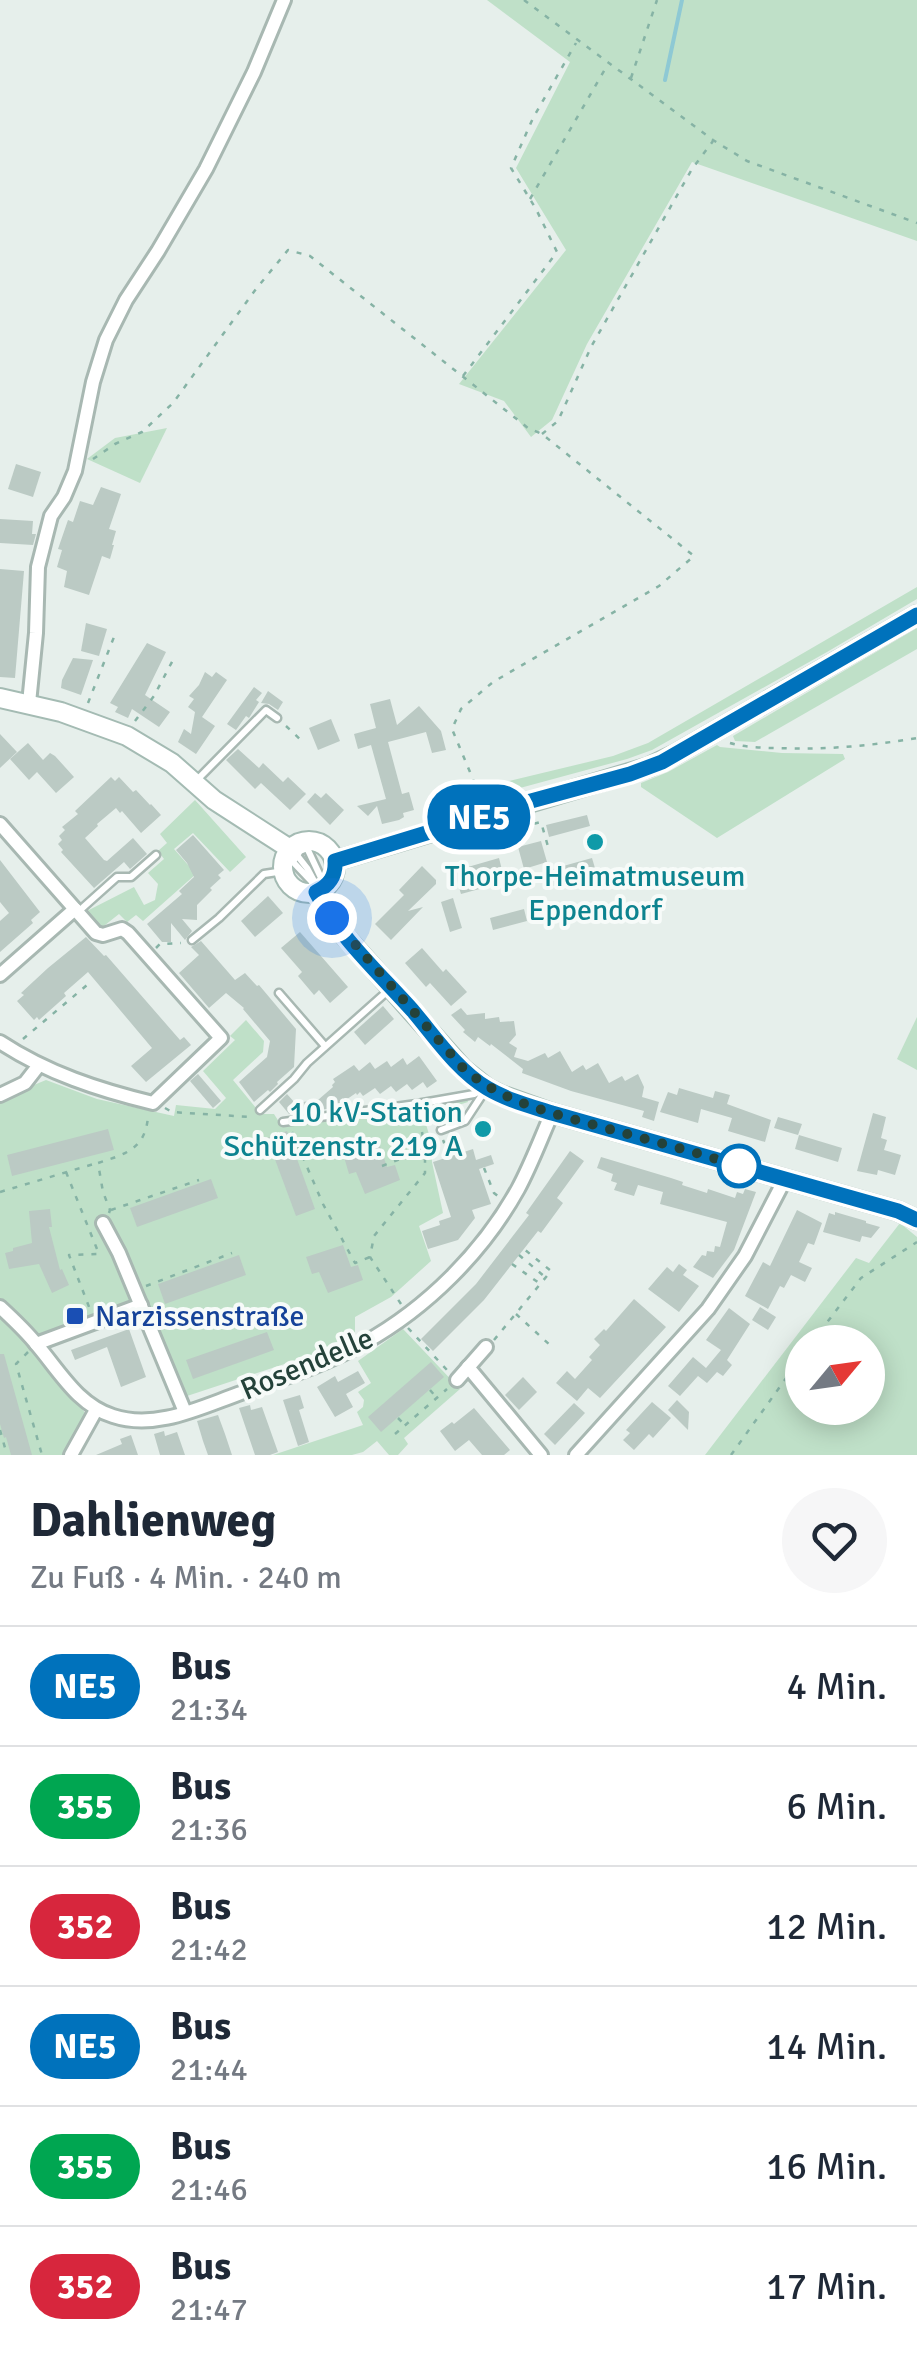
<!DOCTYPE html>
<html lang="de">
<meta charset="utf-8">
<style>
:root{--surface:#fff;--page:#f6f6f7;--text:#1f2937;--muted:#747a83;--line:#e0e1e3}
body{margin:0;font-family:Signika,sans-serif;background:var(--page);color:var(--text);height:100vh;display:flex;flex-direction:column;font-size:38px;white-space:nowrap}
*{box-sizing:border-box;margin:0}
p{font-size:32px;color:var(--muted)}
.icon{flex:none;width:55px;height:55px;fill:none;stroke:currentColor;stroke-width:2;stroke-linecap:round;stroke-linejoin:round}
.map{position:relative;height:1455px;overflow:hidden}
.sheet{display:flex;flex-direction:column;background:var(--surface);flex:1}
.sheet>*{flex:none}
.badge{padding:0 20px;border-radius:32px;font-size:35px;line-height:65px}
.needle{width:65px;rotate:61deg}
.tools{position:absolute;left:785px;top:1325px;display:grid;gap:20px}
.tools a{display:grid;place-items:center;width:100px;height:100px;border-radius:50%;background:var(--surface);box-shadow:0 5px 25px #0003;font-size:50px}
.you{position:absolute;width:50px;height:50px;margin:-25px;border:8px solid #fff;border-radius:50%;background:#1a73e8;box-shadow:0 0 0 15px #1a73e833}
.map>.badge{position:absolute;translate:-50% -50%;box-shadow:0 0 0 5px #fff}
.round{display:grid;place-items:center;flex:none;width:105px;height:105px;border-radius:52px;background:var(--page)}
.headline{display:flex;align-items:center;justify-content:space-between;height:170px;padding:0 30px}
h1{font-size:48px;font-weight:700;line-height:75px}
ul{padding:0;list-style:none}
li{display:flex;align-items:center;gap:30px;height:120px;padding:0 30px;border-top:2px solid var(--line)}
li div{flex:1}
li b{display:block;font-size:38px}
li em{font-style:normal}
li .badge{min-width:110px;font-weight:700;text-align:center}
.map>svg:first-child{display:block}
</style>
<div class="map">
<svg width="917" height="1455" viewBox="0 0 917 1455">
<rect width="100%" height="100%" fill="#e6efeb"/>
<g fill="#bfe0c8" fill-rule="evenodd">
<path d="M487 0H917V241L692 162 587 344 552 420 531 437 504 401 459 384 566 250 516 168 570 62Z"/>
<path d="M167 428 140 483 87 459 115 438Z"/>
<path d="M917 587V599L827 652 652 750 627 759 483 798 480 788 613 756 648 743Z"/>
<path d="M917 628V649L755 742 735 741 733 736Z"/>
<path d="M717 745 720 747 782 753 843 754 845 759 717 838 641 787V783L668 772Z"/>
<path d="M195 800 246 857 230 872 193 833 174 849 196 874 143 921 136 915 127 922 119 914 100 929 85 912 134 887 144 905 155 900 158 884 148 873 164 859 158 851 167 843 160 834Z"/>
<path d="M917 1017V1070L897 1059Z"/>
<path d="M246 1020 264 1041 263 1052 233 1080 261 1114H274L281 1125H297L418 1107 466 1096 468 1102 437 1112V1117L425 1121 431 1141 432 1162 443 1213 419 1226 431 1261 391 1297 355 1317V1332L315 1354 181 1398 142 1301 33 1341 88 1417 71 1455H0V1099L46 1080 97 1099 174 1116 176 1105 215 1109 226 1098 203 1071 235 1040 230 1036Z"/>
<path d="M900 1223 917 1237V1455H705L856 1258 869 1263ZM868 1342V1408H802V1342Z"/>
<path d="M403 1329 460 1389 404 1438 408 1444 398 1455H389L377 1441 363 1452 352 1455H273L363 1425 357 1412 363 1407 364 1400 358 1392 371 1383 358 1361Z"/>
</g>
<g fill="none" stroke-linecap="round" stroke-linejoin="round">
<path stroke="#8ec9d4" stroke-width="4" d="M665 80 682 0"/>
</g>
<g fill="#bbcac4">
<path d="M16 464 41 472 33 497 8 489Z"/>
<path d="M101 487 121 494 109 529 116 531 112 545H114L110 559 102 556 89 595 64 587 67 571 57 567 62 550 58 549 68 520 73 522 80 501 93 505Z"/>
<path d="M0 519 33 521 32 534H36L33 545 0 543Z"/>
<path d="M0 569 24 571 15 678 0 677Z"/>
<path d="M86 623 107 629 99 656 81 651Z"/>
<path d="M147 643 166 652 145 695 170 712 159 727 132 709 128 718 115 712 118 707 110 703Z"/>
<path d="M73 658 93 660 81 695 61 688 62 680Z"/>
<path d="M205 672 212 677 216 672 227 680 202 717 215 726 196 754 178 742 184 729 191 734 195 712 188 707 194 699 189 696 199 685Z"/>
<path d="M254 687 262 693 256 700 259 702 249 718 246 716 236 730 227 724Z"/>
<path d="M268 691 283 702 278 710 269 704 261 703Z"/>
<path d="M390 699 397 725 419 706 441 731 446 750 432 753 426 732 388 742 402 794 409 792 414 810 403 813 404 817 399 820 382 824 377 806 368 816 357 806 386 799 371 745 358 749 354 734 376 728 370 704Z"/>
<path d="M331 719 340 741 318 750 309 728Z"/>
<path d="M0 734 17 752 0 768Z"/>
<path d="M28 743 43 760 50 753 55 756 74 777 56 793 37 772 29 780 10 759Z"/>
<path d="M238 749 259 768 263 763 283 782 288 777 306 794 290 810 261 783 255 789 226 760Z"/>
<path d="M111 777 115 781 119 777 133 792 136 790 150 805 151 804 161 815 141 833 122 811 120 813 116 808 97 824 98 826 85 838 104 860 107 861 133 838 147 854 130 869 124 862 94 888 61 852 63 850 58 844 62 840 59 836 65 830 62 827 78 814 75 811Z"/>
<path d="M315 793 321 798 326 793 344 810 330 825 307 802Z"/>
<path d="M587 815 590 826 549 837 546 825Z"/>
<path d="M193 835 224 870 218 875 221 878 210 888 212 890 197 905V920L182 919 192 931 185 940 171 923V942H162L147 924 182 894 179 891 194 877 187 863 176 850Z"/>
<path d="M541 841 547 862 524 869 518 847Z"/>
<path d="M499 858 505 882 461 894 454 871Z"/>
<path d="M592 858 597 875 553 886 549 870Z"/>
<path d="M0 860 40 912 31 920 33 923 0 952V921L9 913 0 902Z"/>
<path d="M422 866 436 880V884L408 911 423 907 391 940 375 924 404 895 399 890Z"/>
<path d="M268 896 283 913 255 937 241 921Z"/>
<path d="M453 898 462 928 450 932 441 902Z"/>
<path d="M524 909 527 921 493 930 490 918Z"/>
<path d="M300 932 348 987 330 1003 319 990 314 995 298 976 302 972 281 948Z"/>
<path d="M86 937 104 956 106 955 180 1040 184 1037 191 1045 146 1082 131 1066 152 1048 88 972 64 993 66 996 39 1020 37 1017 34 1020 17 1001 24 995 21 993 48 968Z"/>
<path d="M201 941 235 980 245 973 257 986 259 985 296 1029 294 1067 277 1082 278 1084 270 1092 268 1090 254 1102 239 1082 267 1057 270 1041 243 1009 244 1008 226 993 209 1008 179 973 199 955 191 947Z"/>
<path d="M422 948 443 972 446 969 467 992 451 1006 430 983 426 987 405 963Z"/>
<path d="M383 1006 394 1019 365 1045 354 1032Z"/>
<path d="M461 1008 467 1015 485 1013V1019L499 1017 500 1022 514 1021 516 1035 509 1043 517 1048 514 1057 528 1061 545 1053 548 1058 560 1051 572 1072 583 1065 586 1070 598 1063 609 1083 622 1076 625 1081 638 1074 644 1087 642 1097 659 1102 654 1121 642 1117 644 1111 571 1091 522 1073 523 1069 491 1044 490 1046 478 1037 475 1042 463 1032 465 1030 451 1015Z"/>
<path d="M419 1056 437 1081 427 1088 423 1082 412 1090 407 1084 396 1092 391 1086 380 1094 375 1088 363 1096 360 1092 357 1095 356 1093 334 1108 289 1114 279 1102 287 1094 295 1103 318 1100 333 1087 332 1085 335 1082 333 1079 354 1065 359 1071 370 1062 375 1069 387 1061 391 1067 403 1058 407 1065Z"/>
<path d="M198 1074 221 1101 213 1108 190 1081Z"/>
<path d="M679 1088 713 1098 715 1091 730 1095 727 1104 771 1120 765 1142 728 1131 732 1118 701 1109 698 1123 660 1112 668 1092 677 1095Z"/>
<path d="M873 1113 886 1117 881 1138 887 1140 884 1150 901 1155 895 1175 878 1170 877 1175 857 1171Z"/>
<path d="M778 1117 802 1124 798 1135 774 1128Z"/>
<path d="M108 1129 114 1150 12 1176 7 1155Z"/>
<path d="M287 1131 315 1209 296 1216 267 1138Z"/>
<path d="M799 1135 842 1148 838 1162 795 1149Z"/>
<path d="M380 1146 387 1167 395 1165 400 1180 365 1194 356 1172 349 1174 344 1157Z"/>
<path d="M473 1149 476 1160 491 1155 494 1164 479 1169 491 1204 472 1210 475 1218 458 1240 428 1249 422 1231 440 1225 439 1221 451 1217 433 1162Z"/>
<path d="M570 1151 584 1161 557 1198 563 1203 541 1233 538 1231 484 1300 433 1351 421 1339 476 1284 529 1215 526 1213Z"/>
<path d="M601 1157 671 1178 683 1182 682 1185 707 1193 708 1189 735 1198 737 1192 743 1194 745 1189 756 1192 734 1250 713 1278 693 1267 702 1255 706 1256 707 1251 714 1252 715 1246 720 1247 727 1222 660 1204 663 1192 638 1185 634 1196 614 1190 617 1183 611 1181 613 1174 597 1168Z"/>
<path d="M211 1179 218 1198 137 1227 130 1208Z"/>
<path d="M50 1209 52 1227H49L60 1270 62 1269 69 1285 52 1293 39 1264 9 1269 5 1253 13 1251V1248L32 1243 29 1211Z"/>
<path d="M797 1210 822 1223 814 1245 808 1243 799 1262 812 1268 805 1282 791 1275 784 1288 780 1286 768 1309 745 1296 763 1262 770 1266Z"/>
<path d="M835 1212 866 1221V1223L880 1227 871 1238 862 1236 860 1242 823 1232 829 1213 835 1215Z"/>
<path d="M343 1245 351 1267 358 1265 363 1280 328 1293 319 1272 312 1274 306 1257Z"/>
<path d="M239 1255 246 1275 165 1304 158 1284Z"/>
<path d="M679 1264 687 1270 683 1275 699 1286 679 1312 648 1289 667 1267 673 1272Z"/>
<path d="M634 1299 666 1327 600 1398 588 1388 577 1401 556 1383 567 1371 575 1379 592 1360 589 1357 600 1345 594 1339 604 1329 606 1331Z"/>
<path d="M760 1307 776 1317 768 1330 752 1320Z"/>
<path d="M729 1308 750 1324 727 1360 732 1365 723 1376 717 1372 707 1383 698 1376 680 1396 668 1386 693 1357 706 1368 721 1350 706 1340Z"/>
<path d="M129 1329 146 1377 121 1387 107 1347 75 1360 71 1350Z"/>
<path d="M267 1332 274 1350 193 1379 186 1360Z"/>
<path d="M0 1354H4L32 1455H11L6 1437 4 1438 0 1424Z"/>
<path d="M431 1362 444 1377 381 1432 368 1417Z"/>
<path d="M358 1371 365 1383 346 1394 353 1407 335 1417 317 1387 335 1376 338 1382Z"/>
<path d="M523 1377 537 1392 519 1410 505 1395Z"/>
<path d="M300 1395 304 1408 299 1410 309 1442 298 1446 283 1400Z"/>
<path d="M677 1400 689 1412 688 1430 668 1410Z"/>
<path d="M652 1402 671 1418 653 1438 649 1434 634 1450 623 1440 630 1433 626 1430Z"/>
<path d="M574 1403 585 1413 555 1445 544 1434Z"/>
<path d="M250 1405 251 1410 262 1407 278 1452 270 1455H255L239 1408Z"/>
<path d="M474 1408 510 1450 504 1455H482L469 1440 455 1451 440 1431 452 1422 454 1424Z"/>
<path d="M218 1415 225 1434 232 1455H208L203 1441 197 1421Z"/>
<path d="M164 1431 165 1436 177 1432 185 1455H160L154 1434Z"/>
<path d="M131 1435 138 1455H96L122 1444 120 1439Z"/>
</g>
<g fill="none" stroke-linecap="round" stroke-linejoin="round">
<defs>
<g id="lane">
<path d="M195 782 266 710 277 718"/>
<path d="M307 848 322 880 313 883 293 862 300 851Z"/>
<path d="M296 854 307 868 314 881"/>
<path d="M79 911 117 877H131L156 855"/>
<path d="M192 940 219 918 264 874 284 871"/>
<path d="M279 993 325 1046"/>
<path d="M260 1110 294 1079 307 1063 391 988"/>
<path d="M283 1122 417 1104 474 1094 486 1088"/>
<path d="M441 1130 465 1121 486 1089"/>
</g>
<g id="street">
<path d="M29 703 36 633 38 567 51 516 64 497 75 471 93 382 106 340 126 300 158 251 206 169 254 72 284 0"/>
<path d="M0 824 96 933 103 935 122 929 128 933 221 1038 153 1103C99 1090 47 1073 0 1042"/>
<path d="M0 975 75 909"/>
<path d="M0 1095 25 1083 39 1065"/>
<path d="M103 1223 119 1253 185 1412"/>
<path d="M0 1307C13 1319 26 1331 37 1345 60 1372 78 1405 113 1416 155 1430 199 1408 238 1394 280 1379 325 1365 364 1343 427 1308 483 1252 518 1189 531 1165 541 1138 552 1113"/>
<path d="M36 1344 141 1305"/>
<path d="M468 1367 541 1455"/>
<path d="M457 1380 486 1347"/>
<path d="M71 1455 96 1410"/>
<path d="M576 1455 708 1309 745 1256 785 1179"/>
</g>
<g id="secondary">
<path d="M0 698 61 712 127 736 172 763 214 800 290 849"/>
<circle cx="309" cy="867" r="26"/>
<path d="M335 861 649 767 674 755 917 615"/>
<path d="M316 892 343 934 463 1069 487 1088 501 1095 552 1113 898 1211 917 1220"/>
</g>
</defs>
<use href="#lane" stroke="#a8b8b2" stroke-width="11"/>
<use href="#street" stroke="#a8b8b2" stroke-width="18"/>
<use href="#secondary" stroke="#a4bbb3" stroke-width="22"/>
<g stroke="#86b3a5" stroke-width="2.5" stroke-dasharray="5 8" stroke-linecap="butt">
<path d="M524 0 713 140 747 161 917 223"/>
<path d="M631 78 657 0"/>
<path d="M530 199 608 64"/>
<path d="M463 376 557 252 536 209 511 168 533 118 576 43"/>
<path d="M542 434 558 421 591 347 692 169 713 141"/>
<path d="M93 459 115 444 142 432 173 403 256 289 288 250 310 256 528 428 542 434 694 556 659 586 493 682 461 709 452 729 483 803"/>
<path d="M88 703 114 637"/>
<path d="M135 721 154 696 173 660"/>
<path d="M286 726 303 742"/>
<path d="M730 743C744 747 761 748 777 748 825 750 870 746 917 738"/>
<path d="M509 825 518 828 541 822 549 850"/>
<path d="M156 948 160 944 181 943"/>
<path d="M23 1039 87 985"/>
<path d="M165 1108 172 1112 251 1117"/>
<path d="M292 1132 323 1204 355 1263 370 1257"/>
<path d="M382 1166 444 1142 443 1140"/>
<path d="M484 1168 494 1193 499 1197"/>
<path d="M66 1172 99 1254 69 1255 91 1312"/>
<path d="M0 1192 97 1163"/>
<path d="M111 1210 199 1180"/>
<path d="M109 1213 110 1210 103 1192 98 1163C126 1154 145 1149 148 1117"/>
<path d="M519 1255 545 1277"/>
<path d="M512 1264 539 1283"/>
<path d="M146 1286 232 1253"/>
<path d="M401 1304 370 1257 374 1236 425 1173V1149L419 1115"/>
<path d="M516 1314 551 1346"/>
<path d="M408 1328 447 1370"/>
<path d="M494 1340 551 1271 524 1249"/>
<path d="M812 1342 861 1278 917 1242"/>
<path d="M28 1352 16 1364 42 1455"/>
<path d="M430 1390 436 1397"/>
<path d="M398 1418 404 1424"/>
<path d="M0 1430 7 1455"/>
<path d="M395 1434 447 1389"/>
<path d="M731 1455 802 1356"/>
</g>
<use href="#lane" stroke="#fff" stroke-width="6"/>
<use href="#street" stroke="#fff" stroke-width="12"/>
<use href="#secondary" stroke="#fff" stroke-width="18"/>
</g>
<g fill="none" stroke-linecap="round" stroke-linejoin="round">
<defs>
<path id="line" d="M917 615 662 762 630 774 531 801 335 861C336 876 330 885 316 892 339 937 379 973 413 1011 435 1037 457 1070 487 1088 507 1100 530 1106 552 1113L898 1211 917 1220"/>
</defs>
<use href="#line" stroke="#fff" stroke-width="22"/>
<use href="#line" stroke="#0072bc" stroke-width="15"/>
<path stroke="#24423a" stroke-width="10" stroke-dasharray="0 18" d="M332 918 463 1068C505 1104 553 1113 605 1128 649 1140 695 1152 739 1166"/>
</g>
<g fill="#0f9aa8" stroke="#f7fbf9" stroke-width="4">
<circle cx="595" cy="842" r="10"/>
<circle cx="483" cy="1129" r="10"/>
</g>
<circle fill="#fff" stroke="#0072bc" stroke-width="5" cx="739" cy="1166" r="20"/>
<rect fill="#1a4fb4" stroke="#f7fbf9" stroke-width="4" x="65" y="1306" width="20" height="20" rx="5"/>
<g text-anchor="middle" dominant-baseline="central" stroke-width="8" stroke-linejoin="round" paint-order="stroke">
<g font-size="30" fill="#0d838f" stroke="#f7fbf9">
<text x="595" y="876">Thorpe-Heimatmuseum<tspan x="595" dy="34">Eppendorf</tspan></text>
<text x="463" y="1112" text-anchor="end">10 kV-Station<tspan x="463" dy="34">Schützenstr. 219 A</tspan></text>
</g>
<g font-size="30" fill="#164399" stroke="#f7fbf9" text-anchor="start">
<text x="95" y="1316">Narzissenstraße</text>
</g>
<g font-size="30" fill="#24423a" stroke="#f7fbf9">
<text transform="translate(307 1364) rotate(-23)">Rosendelle</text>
</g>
</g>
</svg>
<div class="tools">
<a><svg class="needle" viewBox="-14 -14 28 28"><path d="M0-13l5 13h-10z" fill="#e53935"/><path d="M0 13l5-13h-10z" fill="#747a83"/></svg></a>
</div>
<div class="you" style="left:332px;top:918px"></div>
<b class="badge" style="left:479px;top:817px;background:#0072bc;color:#fff">NE5</b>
</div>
<section class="sheet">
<div class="headline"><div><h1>Dahlienweg</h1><p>Zu Fuß · 4 Min. · 240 m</p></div><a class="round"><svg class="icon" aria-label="heart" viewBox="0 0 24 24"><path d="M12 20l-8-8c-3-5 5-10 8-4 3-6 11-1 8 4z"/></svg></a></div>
<ul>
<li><span class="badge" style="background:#0072bc;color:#fff">NE5</span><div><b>Bus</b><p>21:34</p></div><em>4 Min.</em></li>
<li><span class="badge" style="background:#00a651;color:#fff">355</span><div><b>Bus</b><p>21:36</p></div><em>6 Min.</em></li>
<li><span class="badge" style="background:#d7263d;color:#fff">352</span><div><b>Bus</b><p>21:42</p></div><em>12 Min.</em></li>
<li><span class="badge" style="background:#0072bc;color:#fff">NE5</span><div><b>Bus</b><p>21:44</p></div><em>14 Min.</em></li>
<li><span class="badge" style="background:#00a651;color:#fff">355</span><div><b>Bus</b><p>21:46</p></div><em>16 Min.</em></li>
<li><span class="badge" style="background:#d7263d;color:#fff">352</span><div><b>Bus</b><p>21:47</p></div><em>17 Min.</em></li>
</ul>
</section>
